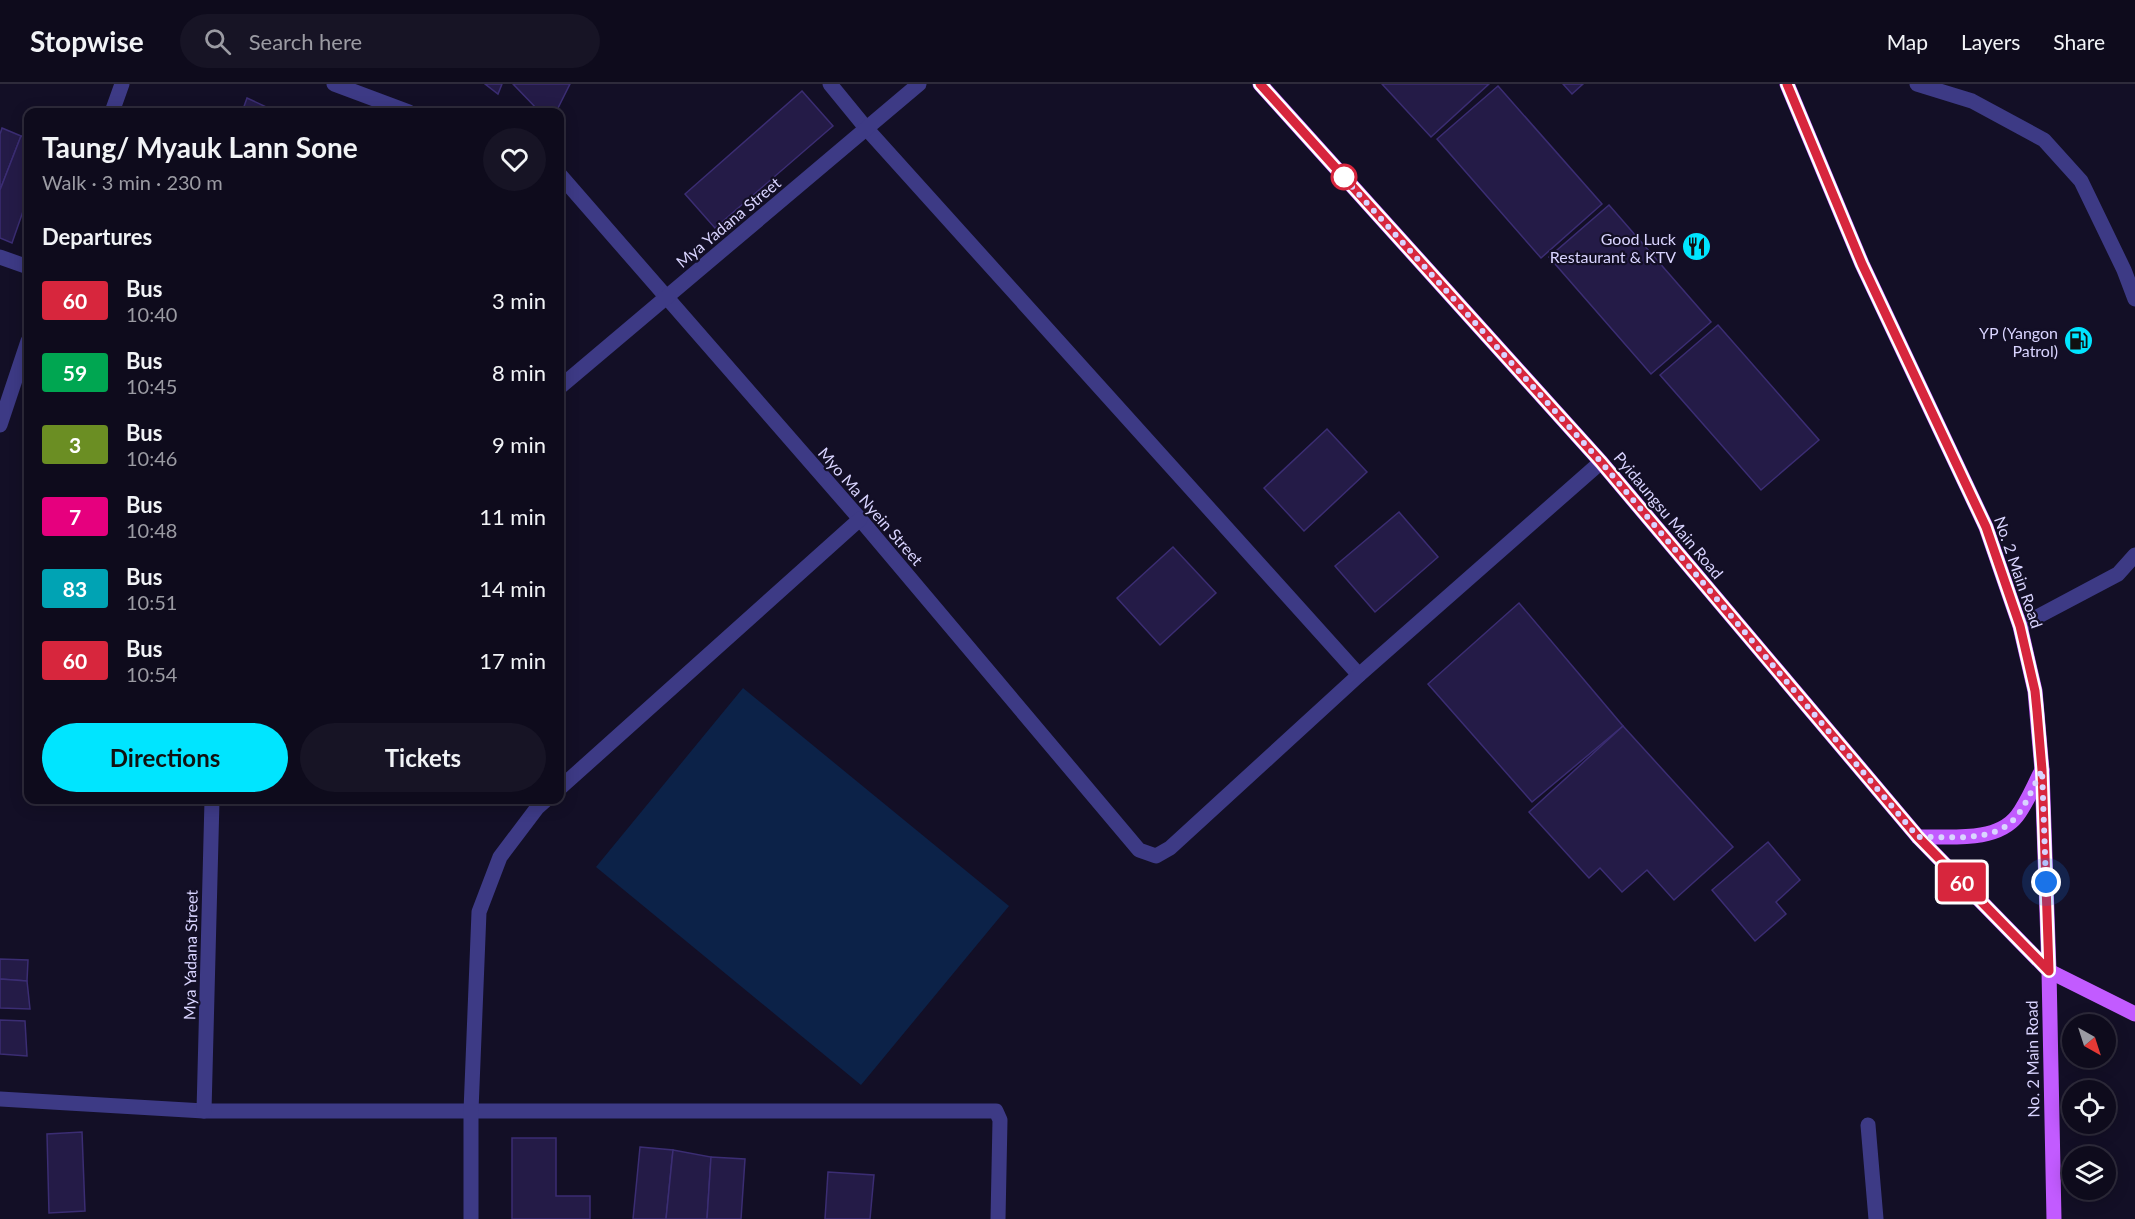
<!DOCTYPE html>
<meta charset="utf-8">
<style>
:root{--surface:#0e0b1c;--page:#171425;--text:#f1f3f6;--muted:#9b9ba3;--line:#2e2b3b;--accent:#00e5ff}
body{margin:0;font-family:Lato,sans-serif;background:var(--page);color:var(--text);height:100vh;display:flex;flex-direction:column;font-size:22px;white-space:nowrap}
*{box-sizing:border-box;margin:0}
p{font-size:20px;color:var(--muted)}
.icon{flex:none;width:33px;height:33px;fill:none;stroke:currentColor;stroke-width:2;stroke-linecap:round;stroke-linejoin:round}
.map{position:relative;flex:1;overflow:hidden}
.details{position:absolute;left:24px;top:24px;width:540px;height:696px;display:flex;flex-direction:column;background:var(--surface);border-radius:12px;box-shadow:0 3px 15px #0003,0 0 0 2px var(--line)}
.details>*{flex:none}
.badge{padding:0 12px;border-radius:4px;font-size:21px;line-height:39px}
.needle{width:39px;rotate:141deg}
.tools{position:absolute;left:2062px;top:930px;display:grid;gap:12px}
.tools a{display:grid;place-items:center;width:54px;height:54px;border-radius:50%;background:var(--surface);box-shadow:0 3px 15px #0003,0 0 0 2px var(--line);font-size:30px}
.you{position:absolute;width:30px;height:30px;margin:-15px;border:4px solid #fff;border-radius:50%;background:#1a73e8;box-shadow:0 0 0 9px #1a73e833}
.map>.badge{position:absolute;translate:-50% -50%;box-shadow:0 0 0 3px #fff}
h2{padding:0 18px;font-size:22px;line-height:54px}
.round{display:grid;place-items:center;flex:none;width:63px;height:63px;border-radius:32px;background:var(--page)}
.overview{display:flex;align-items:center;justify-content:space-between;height:102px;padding:0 18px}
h1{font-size:28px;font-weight:700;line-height:45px}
.action{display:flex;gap:12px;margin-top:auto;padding:12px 18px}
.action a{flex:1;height:69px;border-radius:36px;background:var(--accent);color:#111;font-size:24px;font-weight:700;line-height:69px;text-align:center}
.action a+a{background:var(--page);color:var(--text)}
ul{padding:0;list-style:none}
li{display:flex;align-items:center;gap:18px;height:72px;padding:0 18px}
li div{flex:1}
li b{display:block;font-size:22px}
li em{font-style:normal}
li .badge{min-width:66px;font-weight:700;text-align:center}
header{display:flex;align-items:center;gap:36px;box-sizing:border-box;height:84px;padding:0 30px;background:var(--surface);border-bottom:2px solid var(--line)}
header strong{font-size:28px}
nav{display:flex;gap:33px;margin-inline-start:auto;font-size:21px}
.search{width:420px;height:54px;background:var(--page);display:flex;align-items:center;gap:15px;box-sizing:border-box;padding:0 21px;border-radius:33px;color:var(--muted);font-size:22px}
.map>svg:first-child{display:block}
</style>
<header>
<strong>Stopwise</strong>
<div class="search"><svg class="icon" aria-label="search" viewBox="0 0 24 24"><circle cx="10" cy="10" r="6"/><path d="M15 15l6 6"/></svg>Search here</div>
<nav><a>Map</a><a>Layers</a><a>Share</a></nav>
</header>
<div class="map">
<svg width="2135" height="1135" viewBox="0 0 2135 1135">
<rect width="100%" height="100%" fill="#130f26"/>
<path fill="#0c2248" d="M743 604 1009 822 861 1001 596 783Z"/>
<g fill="#241b47" stroke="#3b2d73" stroke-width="1.5">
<path d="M485 0H502L498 10Z"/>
<path d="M513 0H570L556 28H540Z"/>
<path d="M1382 0H1489L1431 53Z"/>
<path d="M1563 0H1583L1572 10Z"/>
<path d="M1498 2 1602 120 1541 174 1437 55Z"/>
<path d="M802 7 833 42 715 144 685 110Z"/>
<path d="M247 14 277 28H242Z"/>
<path d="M2 44 21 52 0 106V50Z"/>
<path d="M21 52 28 55V113L12 159 0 154V106Z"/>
<path d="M1609 121 1711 238 1651 290 1549 173Z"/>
<path d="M1718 241 1819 356 1761 406 1660 291Z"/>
<path d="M1327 345 1367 388 1304 447 1264 404Z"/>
<path d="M1399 428 1438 473 1375 528 1335 482Z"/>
<path d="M1173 463 1216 509 1160 561 1117 514Z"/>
<path d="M1519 519 1623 642 1532 718 1428 600Z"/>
<path d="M1623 642 1733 763 1674 816 1647 786 1622 808 1600 784 1589 794 1529 728Z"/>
<path d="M1768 758 1800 796 1776 818 1786 830 1755 857 1712 806Z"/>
<path d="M0 875 28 876 27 897 0 895Z"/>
<path d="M0 895 27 897 30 925 0 924Z"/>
<path d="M0 936 25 937 27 972 0 970Z"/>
<path d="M82 1048 85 1127 49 1129 47 1050Z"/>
<path d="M512 1054H556V1112H590V1135H512Z"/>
<path d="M640 1063 673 1066 666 1135H633Z"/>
<path d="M673 1066 711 1073 707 1135H666Z"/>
<path d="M711 1073 745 1075 741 1135H707Z"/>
<path d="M828 1088 874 1091 870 1135H825Z"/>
</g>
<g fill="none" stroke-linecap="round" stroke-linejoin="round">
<g stroke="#3d3a85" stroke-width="15">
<path d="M334 0 409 28"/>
<path d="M830 0 866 44 1359 591"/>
<path d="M1917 0 1972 17 2044 56 2081 97 2124 186 2135 215"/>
<path d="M112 28 122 0"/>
<path d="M560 91 860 435 1139 766 1156 772 1170 764 1359 591 1601 378"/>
<path d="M0 173 28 183"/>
<path d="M560 303 919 0"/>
<path d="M0 341 28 257"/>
<path d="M2020 542 2118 490 2135 471"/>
<path d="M560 704 860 435"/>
<path d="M0 1015 204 1027H996L1000 1036 998 1135"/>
<path d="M204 1027 212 716"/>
<path d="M1868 1041 1876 1135"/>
<path d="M471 1135V1027L479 828 500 773 537 724 546 716"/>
</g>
<g stroke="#c25bff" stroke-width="15">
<path d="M1260 0 1601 378 1918 753 2049 887 2135 930"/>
<path d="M1787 0 1862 180 1986 443 2020 542 2035 607 2042 686 2049 887 2054 1135"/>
<path d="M1918 753C1949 752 1996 759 2017 732 2027 719 2034 701 2042 686"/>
</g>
</g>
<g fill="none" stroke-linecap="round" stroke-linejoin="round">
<defs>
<path id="line" d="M1260 0 1601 378 1918 753 2049 887 2042 686 2037 627 2035 607 2020 542 1986 443 1862 180 1787 0"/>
</defs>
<use href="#line" stroke="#fff" stroke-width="14"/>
<use href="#line" stroke="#d7263d" stroke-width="9"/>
<path stroke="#d9d4ff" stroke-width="6" stroke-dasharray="0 10.8" d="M1344 93 1337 86 1601 378 1918 753C1949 752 1995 760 2017 732 2027 719 2034 701 2042 686L2046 798"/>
</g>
<defs>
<symbol id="restaurant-disc" viewBox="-11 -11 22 22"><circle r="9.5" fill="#00e5ff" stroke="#130f26"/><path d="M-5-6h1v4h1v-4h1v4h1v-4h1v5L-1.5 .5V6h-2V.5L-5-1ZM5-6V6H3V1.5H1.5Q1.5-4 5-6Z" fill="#111"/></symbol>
<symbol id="fuel-disc" viewBox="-11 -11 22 22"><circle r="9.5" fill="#00e5ff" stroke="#130f26"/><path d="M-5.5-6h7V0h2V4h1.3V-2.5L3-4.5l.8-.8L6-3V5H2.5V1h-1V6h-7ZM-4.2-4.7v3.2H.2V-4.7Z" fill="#111"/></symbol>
</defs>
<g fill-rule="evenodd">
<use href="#restaurant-disc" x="1680" y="146" width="33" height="33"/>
<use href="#fuel-disc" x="2062" y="240" width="33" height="33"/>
</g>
<circle fill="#fff" stroke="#d7263d" stroke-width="3" cx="1344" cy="93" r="12"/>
<g text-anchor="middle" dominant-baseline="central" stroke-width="4.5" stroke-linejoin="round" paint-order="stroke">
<g font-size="16" fill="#d9d4ff" stroke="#130f26">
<text transform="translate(728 138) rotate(-40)">Mya Yadana Street</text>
<text transform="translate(871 422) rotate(49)">Myo Ma Nyein Street</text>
<text transform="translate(1669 431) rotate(50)">Pyidaungsu Main Road</text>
<text transform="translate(2019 488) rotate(71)">No. 2 Main Road</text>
<text transform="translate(190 871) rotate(-89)">Mya Yadana Street</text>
<text transform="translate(2032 975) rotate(-91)">No. 2 Main Road</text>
</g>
<g font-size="16" fill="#d9d4ff" stroke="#130f26" text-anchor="end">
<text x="1676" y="154">Good Luck<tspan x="1676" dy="18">Restaurant &amp; KTV</tspan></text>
<text x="2058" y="248">YP (Yangon<tspan x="2058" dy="18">Patrol)</tspan></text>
</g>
</g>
</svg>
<div class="tools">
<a><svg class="needle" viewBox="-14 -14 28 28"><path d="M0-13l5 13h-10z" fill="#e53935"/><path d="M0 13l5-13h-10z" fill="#9b9ba3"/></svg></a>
<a><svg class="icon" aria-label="locate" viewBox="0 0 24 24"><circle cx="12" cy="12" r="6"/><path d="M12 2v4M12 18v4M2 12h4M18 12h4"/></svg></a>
<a><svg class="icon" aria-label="layers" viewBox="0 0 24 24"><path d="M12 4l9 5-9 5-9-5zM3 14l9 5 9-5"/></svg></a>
</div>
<div class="you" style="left:2046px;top:798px"></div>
<b class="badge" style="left:1962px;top:798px;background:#d7263d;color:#fff">60</b>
<section class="details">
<div class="overview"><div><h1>Taung/ Myauk Lann Sone</h1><p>Walk · 3 min · 230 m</p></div><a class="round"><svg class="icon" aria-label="heart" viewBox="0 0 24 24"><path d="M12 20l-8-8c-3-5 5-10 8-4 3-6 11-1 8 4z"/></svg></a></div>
<h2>Departures</h2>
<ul>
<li><span class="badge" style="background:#d7263d;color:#fff">60</span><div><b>Bus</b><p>10:40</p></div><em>3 min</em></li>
<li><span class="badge" style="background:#00a651;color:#fff">59</span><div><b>Bus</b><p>10:45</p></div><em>8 min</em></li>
<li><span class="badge" style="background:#6b8e23;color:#fff">3</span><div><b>Bus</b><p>10:46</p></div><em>9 min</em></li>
<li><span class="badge" style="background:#e6007e;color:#fff">7</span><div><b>Bus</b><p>10:48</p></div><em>11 min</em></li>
<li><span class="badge" style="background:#00a3b4;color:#fff">83</span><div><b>Bus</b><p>10:51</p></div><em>14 min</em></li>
<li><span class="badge" style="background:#d7263d;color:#fff">60</span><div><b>Bus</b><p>10:54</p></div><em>17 min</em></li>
</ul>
<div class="action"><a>Directions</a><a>Tickets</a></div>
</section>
</div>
